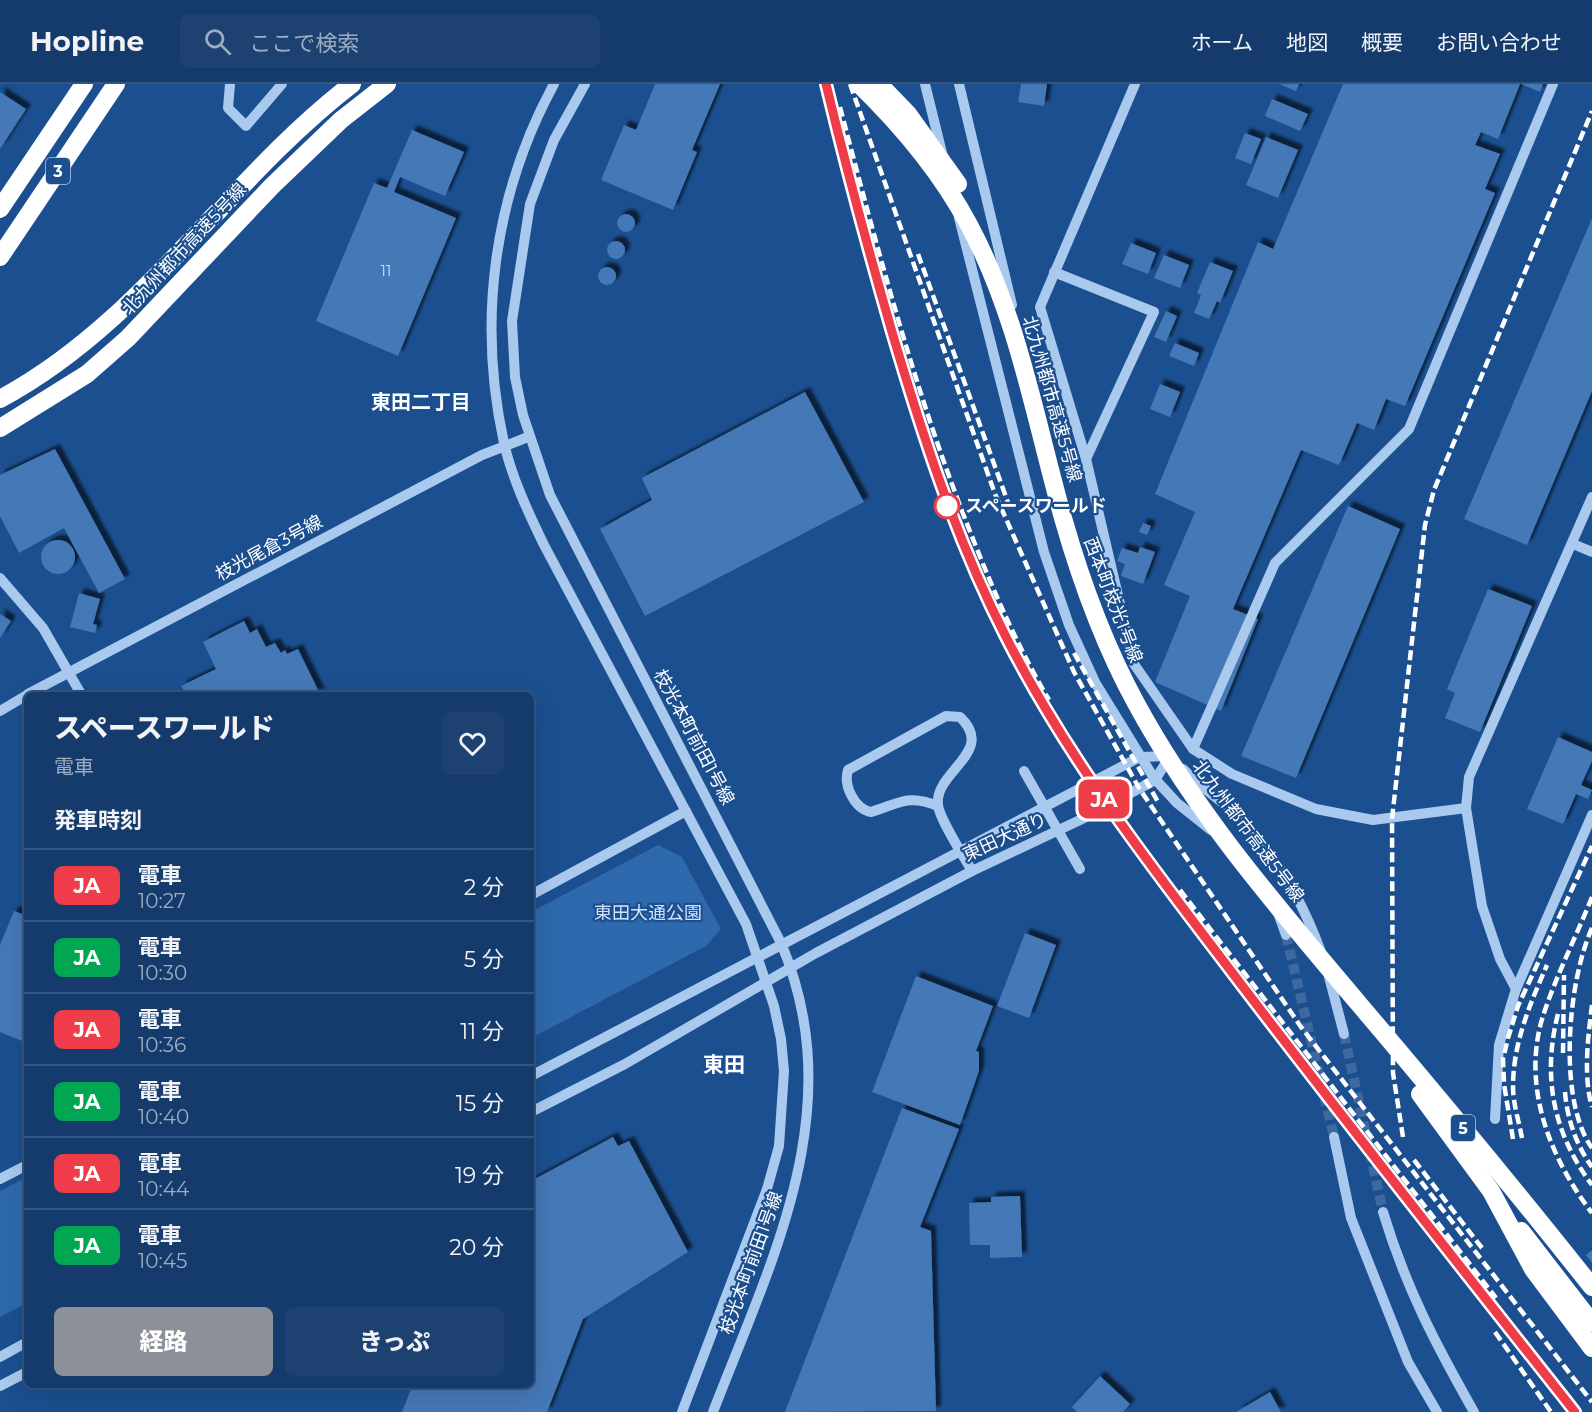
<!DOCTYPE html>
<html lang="ja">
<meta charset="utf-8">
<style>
:root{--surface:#143b6b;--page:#1d4271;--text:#f1f3f6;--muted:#9dadc1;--line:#33557e;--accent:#8c9099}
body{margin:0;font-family:Montserrat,"Noto Sans JP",sans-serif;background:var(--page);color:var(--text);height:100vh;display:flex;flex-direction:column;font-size:22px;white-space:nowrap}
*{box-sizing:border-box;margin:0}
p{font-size:20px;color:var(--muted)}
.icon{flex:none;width:33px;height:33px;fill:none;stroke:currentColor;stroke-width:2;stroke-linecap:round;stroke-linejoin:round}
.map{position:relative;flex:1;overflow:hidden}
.drawer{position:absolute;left:24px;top:608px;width:510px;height:696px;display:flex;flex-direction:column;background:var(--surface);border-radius:9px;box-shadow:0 6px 24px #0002,0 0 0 2px var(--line)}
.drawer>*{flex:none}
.badge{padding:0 12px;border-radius:9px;font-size:21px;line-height:39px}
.map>.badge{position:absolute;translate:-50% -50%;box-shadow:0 0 0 3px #fff}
h2{padding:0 30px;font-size:22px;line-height:54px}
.round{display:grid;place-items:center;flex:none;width:63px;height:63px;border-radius:9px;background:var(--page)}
.head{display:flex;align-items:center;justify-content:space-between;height:102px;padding:0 30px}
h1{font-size:28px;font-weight:800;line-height:45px}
.primary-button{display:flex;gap:12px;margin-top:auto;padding:12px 30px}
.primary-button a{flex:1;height:69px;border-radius:9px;background:var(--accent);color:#fff;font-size:24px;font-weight:800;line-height:69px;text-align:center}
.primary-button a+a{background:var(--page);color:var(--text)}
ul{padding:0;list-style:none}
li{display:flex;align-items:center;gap:18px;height:72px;padding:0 30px;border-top:2px solid var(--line)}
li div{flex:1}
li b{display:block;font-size:22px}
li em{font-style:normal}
li .badge{min-width:66px;font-weight:700;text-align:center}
header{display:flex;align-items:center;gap:36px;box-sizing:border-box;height:84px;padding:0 30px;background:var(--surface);border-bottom:2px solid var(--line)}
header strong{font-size:28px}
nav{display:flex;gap:33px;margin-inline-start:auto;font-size:21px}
.search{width:420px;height:54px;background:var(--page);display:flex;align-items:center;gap:15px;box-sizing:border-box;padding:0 21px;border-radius:9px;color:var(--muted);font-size:22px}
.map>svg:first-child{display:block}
</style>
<header>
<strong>Hopline</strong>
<div class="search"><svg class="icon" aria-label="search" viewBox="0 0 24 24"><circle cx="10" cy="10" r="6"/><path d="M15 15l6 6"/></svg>ここで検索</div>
<nav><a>ホーム</a><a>地図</a><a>概要</a><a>お問い合わせ</a></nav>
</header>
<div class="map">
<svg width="1592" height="1328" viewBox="0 0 1592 1328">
<defs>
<filter id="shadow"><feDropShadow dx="5" dy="-5" stdDeviation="1.5" flood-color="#0009"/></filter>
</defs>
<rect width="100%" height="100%" fill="#1b4f8f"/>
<g fill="#2e69ad">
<path d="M658 761 682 773 721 845 706 862 531 954V828Z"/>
<path d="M27 1093V1219L0 1233V1107Z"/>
</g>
<g fill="#4478b7" filter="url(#shadow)">
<path d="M655 0H720L692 66 697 68 673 126 601 96 624 41 636 46Z"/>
<path d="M1021 0H1047L1044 22 1018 18Z"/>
<path d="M1279 0H1299L1296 7Z"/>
<path d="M1343 0H1520L1498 55 1481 48 1475 61 1500 70 1485 105 1495 109 1405 322 1386 315 1374 346 1357 339 1339 381 1301 366 1233 525 1258 535 1221 627 1155 598 1190 512 1164 501 1195 428 1155 410 1258 158 1273 165Z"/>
<path d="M1521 0H1543L1540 8Z"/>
<path d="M0 8 26 25 0 65Z"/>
<path d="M1272 15 1308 30 1300 47 1265 32Z"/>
<path d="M412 46 464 68 445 112 400 93 394 108 456 134 398 272 316 237 374 99 387 104Z"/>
<path d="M1245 49 1261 55 1251 80 1235 74Z"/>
<path d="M1266 53 1298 66 1278 114 1246 101Z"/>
<circle cx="626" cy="139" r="9"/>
<path d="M1592 134V307L1527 461 1464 435Z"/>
<circle cx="616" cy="166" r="9"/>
<path d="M1131 159 1156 169 1148 190 1122 180Z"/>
<path d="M1164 171 1189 181 1180 204 1154 194Z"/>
<path d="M1210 178 1233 187 1220 219 1217 217 1209 235 1194 229 1201 211 1197 209Z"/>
<circle cx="607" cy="192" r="9"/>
<path d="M1166 227 1177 232 1166 258 1154 253Z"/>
<path d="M1175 259 1199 269 1194 282 1169 272Z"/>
<path d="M1160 300 1180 308 1170 333 1150 325Z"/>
<path d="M805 308 864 418 645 532 600 445 652 416 642 394Z"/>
<path d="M55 365 125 495 99 509 64 444 19 469 0 432V391Z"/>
<path d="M1348 422 1400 445 1296 694 1241 672Z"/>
<path d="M1143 439 1151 442 1147 451 1139 448Z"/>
<circle cx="58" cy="473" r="17"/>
<path d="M1140 463 1155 468 1143 500 1121 492 1125 480 1117 477 1122 464 1138 469Z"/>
<path d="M1488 505 1532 522 1480 648 1445 634 1455 609 1447 605Z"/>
<path d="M79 509 100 515 93 540 97 541 95 549 70 543Z"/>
<path d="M0 530 11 537 0 554Z"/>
<path d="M244 537 250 549 257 545 266 563 275 559 281 569 285 566 287 570 298 565 320 610H186L181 602 216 585 203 558Z"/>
<path d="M1558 653 1592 668V677L1581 701 1592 706 1588 715 1576 710 1563 740 1527 725Z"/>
<path d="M14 827 27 832V959L0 948V861Z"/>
<path d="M1025 849 1056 861 1029 934 997 922Z"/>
<path d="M916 892 993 922 976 967 979 968V987L960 1041 872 1008Z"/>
<path d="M902 1024 959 1045 920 1143 931 1147 936 1327 785 1328Z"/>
<path d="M613 1053 618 1062 629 1057 688 1168 583 1235 547 1328H402L413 1300H531V1097Z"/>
<path d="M1020 1112 1022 1173 990 1174V1161H970L969 1119 991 1118V1113Z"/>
<path d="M1592 1166V1179L1586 1171Z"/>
<path d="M1100 1292 1130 1320 1123 1328H1077L1072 1323Z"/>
<path d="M1270 1308 1281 1328H1236Z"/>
</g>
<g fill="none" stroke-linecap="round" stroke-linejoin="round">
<g stroke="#3d69a0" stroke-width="10" stroke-dasharray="10 5" stroke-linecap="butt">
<path d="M1286 851 1334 1053"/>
<path d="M1344 950 1383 1128"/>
</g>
<g stroke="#a9c9ee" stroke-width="10">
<path d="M230 0 228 24 246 42 282 0"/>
<path d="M554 0C494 110 477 236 504 359 512 394 528 428 544 461L746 840 774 922 781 955 784 987 779 1062 767 1105 682 1328"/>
<path d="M585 0 554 56 530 120 512 237 515 293 523 331 550 411 781 859C851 1024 772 1175 713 1328"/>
<path d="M925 0 943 73"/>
<path d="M959 0 1012 221"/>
<path d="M1135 0 1040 223 1086 375 1134 580 1193 665 1232 690 1316 725 1373 736 1466 724 1482 822 1500 875 1516 905"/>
<path d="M959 134 1044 468 1069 541 1096 600 1154 694 1177 719 1211 746"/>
<path d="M1054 188 1154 228 1086 375"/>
<path d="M1573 460 1592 468"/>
<path d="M0 494 43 544 81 610"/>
<path d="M28 610 482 371 528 353"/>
<path d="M0 627 27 611"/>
<path d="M1193 665 1275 479 1409 345 1553 0"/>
<path d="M1183 685C1200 703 1222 716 1239 734 1277 771 1303 819 1321 868"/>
<path d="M938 722C908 710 900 719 871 728 855 725 843 702 848 686L946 632 960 633C997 668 934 687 938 721 939 734 964 773 972 787"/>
<path d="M1466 724 1469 693 1592 413"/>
<path d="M531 811 686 727"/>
<path d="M1279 832 1286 851"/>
<path d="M1328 889 1344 950"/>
<path d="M531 992 1140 673 1169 672"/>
<path d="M531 1028 625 980 816 869 972 787 1080 736 1155 696 1170 672"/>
<path d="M1495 1035 1499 961 1516 905 1592 731"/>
<path d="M1334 1053 1351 1134 1408 1278 1437 1328"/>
<path d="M0 1095 27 1081"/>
<path d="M1383 1128C1406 1204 1435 1259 1474 1328"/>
<path d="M0 1273 27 1258"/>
<path d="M0 1302 27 1288"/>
</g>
<g stroke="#fff" stroke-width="18">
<path d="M0 125 84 0"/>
<path d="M0 173 116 0"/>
<path d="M0 315C142 239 227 96 352 0"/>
<path d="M0 344 87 290 128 254 272 102 341 36 387 0"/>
</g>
<g stroke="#fff" stroke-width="4.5" stroke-dasharray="10 4.5" stroke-linecap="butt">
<path d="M826 0C874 205 929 415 1031 601 1087 703 1161 795 1231 888 1343 1036 1460 1182 1575 1328"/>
<path d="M850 0 995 410 1074 588 1139 704 1301 943 1592 1318"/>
<path d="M840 23C879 171 918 319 975 460 996 513 1020 567 1049 616"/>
<path d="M918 170 1010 424"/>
<path d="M1074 569 1158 718"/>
<path d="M1180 806 1496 1214"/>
<path d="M1592 813C1576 853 1556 892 1543 932 1521 1002 1550 1074 1592 1129"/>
<path d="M1592 844C1568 897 1557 1015 1592 1064"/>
<path d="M1592 921C1588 953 1583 992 1592 1023"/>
<path d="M1558 930C1542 992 1553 1049 1592 1101"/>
<path d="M1563 969 1564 891"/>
<path d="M1565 1008C1567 1034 1576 1061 1592 1083"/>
<path d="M1403 1053 1393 989 1392 735 1425 441 1434 406 1592 27"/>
<path d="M1522 1054C1519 1038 1513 1019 1513 1003 1513 959 1530 920 1547 881"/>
<path d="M1513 1055 1504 1000 1503 975 1508 954 1518 922 1592 762"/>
<path d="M1414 1076 1482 1164"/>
<path d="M1495 1248 1551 1328"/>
</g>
<path stroke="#a9c9ee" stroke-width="10" d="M1024 687 1080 785"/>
<g stroke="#fff" stroke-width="18">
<path d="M859 0C901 41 941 88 969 141 1018 232 1035 335 1063 434 1081 497 1105 563 1137 621 1197 731 1279 825 1359 920 1438 1013 1516 1107 1592 1203"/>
<path d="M879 0 908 30 958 100"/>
<path d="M1420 1010 1491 1107 1533 1185 1592 1264"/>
<path d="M1521 1147 1592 1239"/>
</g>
</g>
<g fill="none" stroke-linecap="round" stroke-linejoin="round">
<defs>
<path id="line" d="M826 0C846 83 868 165 892 248 923 353 956 455 1006 553 1067 673 1149 780 1231 887 1344 1036 1460 1182 1575 1328"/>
</defs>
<use href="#line" stroke="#fff" stroke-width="14"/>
<use href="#line" stroke="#ee3d49" stroke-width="9"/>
</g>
<circle fill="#fff" stroke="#ee3d49" stroke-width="3" cx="947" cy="422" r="12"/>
<g text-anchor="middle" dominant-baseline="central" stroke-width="4.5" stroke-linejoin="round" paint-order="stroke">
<g font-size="15" fill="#d0dded">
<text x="386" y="186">11</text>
</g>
<g fill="#1b4f8f" stroke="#bbcadd" stroke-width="1.5">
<rect x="46" y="74" width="24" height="26" rx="4.5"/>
<rect x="1451" y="1031" width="24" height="26" rx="4.5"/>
</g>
<g font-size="16" font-weight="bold" fill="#fff">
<text x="58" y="87">3</text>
<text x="1463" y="1044">5</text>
</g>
<g font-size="18" fill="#fff" stroke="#1b4f8f">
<text transform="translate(184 165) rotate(-47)">北九州都市高速5号線</text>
<text transform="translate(1052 315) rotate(74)">北九州都市高速5号線</text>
<text transform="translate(269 464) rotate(-28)">枝光尾倉3号線</text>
<text transform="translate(1113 516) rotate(69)">西本町枝光1号線</text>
<text transform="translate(694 653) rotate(62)">枝光本町前田1号線</text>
<text transform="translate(1248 747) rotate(53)">北九州都市高速5号線</text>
<text transform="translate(1005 753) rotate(-25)">東田大通り</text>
<text transform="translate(751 1179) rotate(-70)">枝光本町前田1号線</text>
</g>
<g font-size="18" font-weight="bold" fill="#fff" stroke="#1b4f8f" text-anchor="start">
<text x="965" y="422">スペースワールド</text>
</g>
<g font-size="18" fill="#cfe3fa" stroke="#1b4f8f">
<text x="648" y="829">東田大通公園</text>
</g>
<g font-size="20" font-weight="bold" fill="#fff" stroke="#1b4f8f">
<text x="421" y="318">東田二丁目</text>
</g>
<g font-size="21" font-weight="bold" fill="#fff" stroke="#1b4f8f">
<text x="724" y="980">東田</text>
</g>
</g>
</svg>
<b class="badge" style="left:1104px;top:715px;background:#ee3d49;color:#fff">JA</b>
<section class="drawer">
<div class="head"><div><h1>スペースワールド</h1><p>電車</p></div><a class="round"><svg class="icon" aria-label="heart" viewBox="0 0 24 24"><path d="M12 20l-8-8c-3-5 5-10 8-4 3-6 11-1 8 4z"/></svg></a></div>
<h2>発車時刻</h2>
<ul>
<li><span class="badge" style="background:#ee3d49;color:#fff">JA</span><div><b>電車</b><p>10:27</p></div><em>2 分</em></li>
<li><span class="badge" style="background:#00a651;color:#fff">JA</span><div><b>電車</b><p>10:30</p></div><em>5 分</em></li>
<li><span class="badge" style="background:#ee3d49;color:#fff">JA</span><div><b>電車</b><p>10:36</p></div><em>11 分</em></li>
<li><span class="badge" style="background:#00a651;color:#fff">JA</span><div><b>電車</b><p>10:40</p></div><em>15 分</em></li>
<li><span class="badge" style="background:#ee3d49;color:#fff">JA</span><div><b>電車</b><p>10:44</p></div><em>19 分</em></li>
<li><span class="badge" style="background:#00a651;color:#fff">JA</span><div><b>電車</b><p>10:45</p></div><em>20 分</em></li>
</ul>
<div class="primary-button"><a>経路</a><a>きっぷ</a></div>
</section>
</div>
